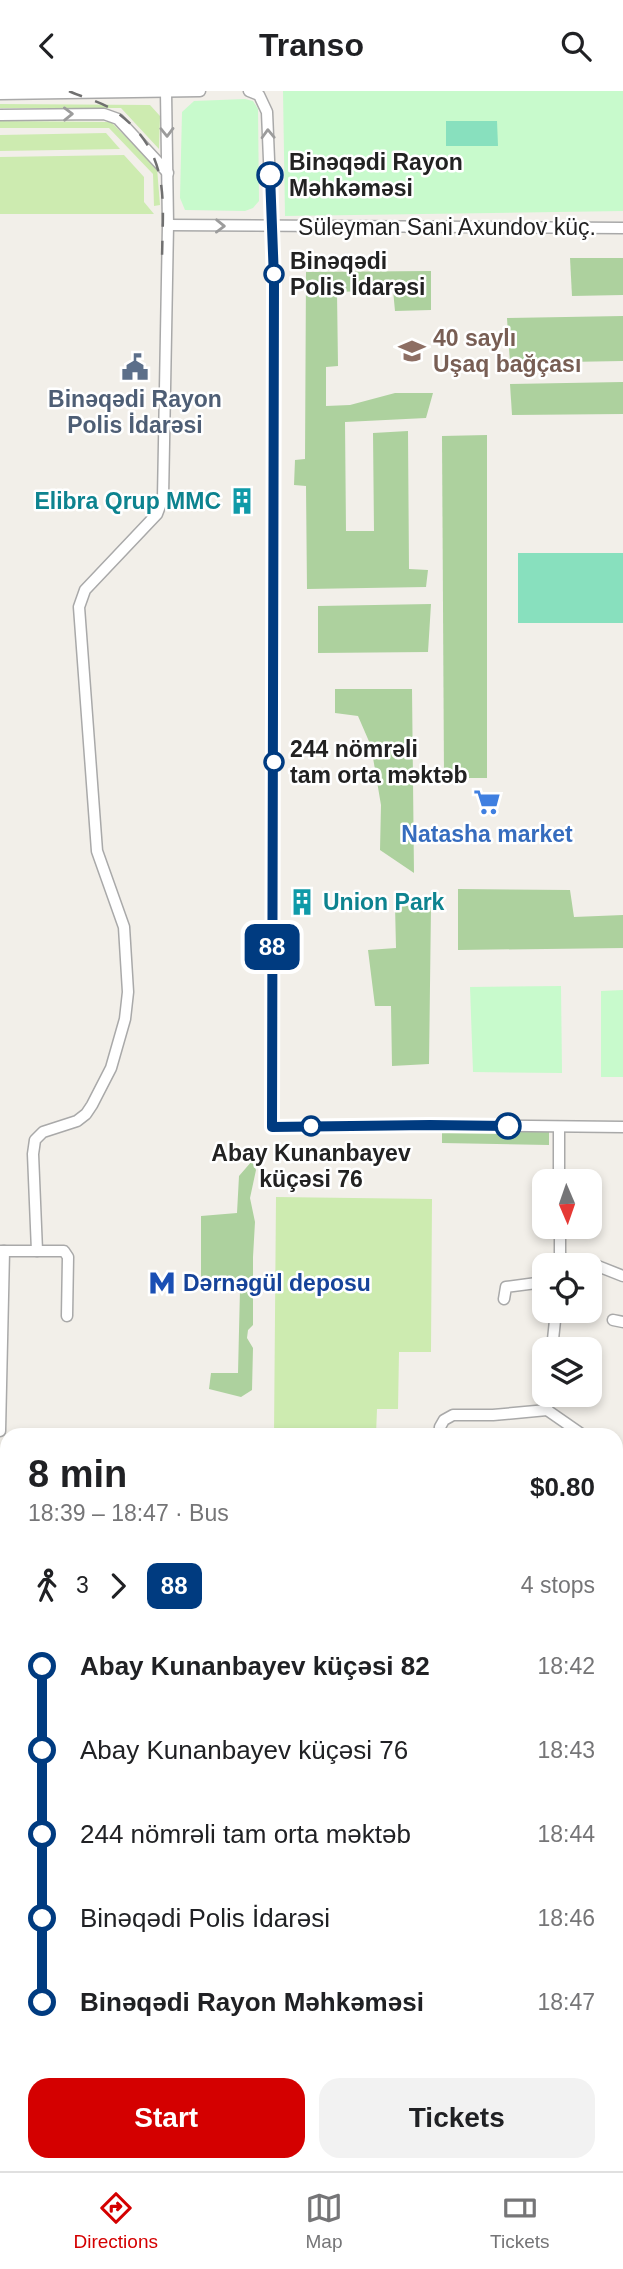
<!DOCTYPE html>
<meta charset="utf-8">
<style>
:root{--surface:#fff;--page:#f2f2f2;--text:#202124;--muted:#757577;--line:#e0e0e0;--accent:#d40000}
body{margin:0;font-family:Arial,sans-serif;background:var(--page);color:var(--text);height:100vh;display:flex;flex-direction:column;font-size:26px;white-space:nowrap}
*{box-sizing:border-box;margin:0}
p{font-size:23px;color:var(--muted)}
.icon{flex:none;width:38px;height:38px;fill:none;stroke:currentColor;stroke-width:2;stroke-linecap:round;stroke-linejoin:round}
.map{position:relative;flex:1;overflow:hidden}
.side{position:absolute;left:0px;top:1337px;width:623px;height:744px;display:flex;flex-direction:column;background:var(--surface);border-radius:21px 21px 0 0;box-shadow:0 4px 10px #0003}
.side>*{flex:none}
.badge{padding:0 14px;border-radius:10px;font-size:24px;line-height:46px}
.needle{width:46px;rotate:178deg}
.tools{position:absolute;left:532px;top:1078px;display:grid;gap:14px}
.tools a{display:grid;place-items:center;width:70px;height:70px;border-radius:14px;background:var(--surface);box-shadow:0 4px 10px #0003;font-size:35px}
.map>.badge{position:absolute;translate:-50% -50%;box-shadow:0 0 0 4px #fff}
.legs{display:flex;align-items:center;gap:10px;height:77px;padding:0 28px;font-size:23px}
.legs p{margin-inline-start:auto}
.headline{display:flex;align-items:center;justify-content:space-between;height:119px;padding:0 28px}
h1{font-size:38px;font-weight:800;line-height:52px}
.action{display:flex;gap:14px;margin-top:auto;padding:14px 28px}
.action a{flex:1;height:80px;border-radius:21px;background:var(--accent);color:#fff;font-size:28px;font-weight:800;line-height:80px;text-align:center}
.action a+a{background:var(--page);color:var(--text)}
ul{padding:0 28px;list-style:none}
li{display:flex;align-items:center;gap:24px;height:84px;font-size:26px}
li i{display:grid;place-items:center;width:10px;height:100%;margin:0 9px;background:currentColor}
li i::after{content:'';width:18px;height:18px;margin:-9px;border:5px solid;border-radius:50%;background:var(--surface)}
li p{margin-inline-start:auto}
li:first-child i{background:linear-gradient(#0000 50%,currentColor 0)}
li:last-child i{background:linear-gradient(currentColor 50%,#0000 0)}
header{display:flex;justify-content:space-between;align-items:center;height:91px;padding:0 28px;background:var(--surface);font-size:32px;font-weight:800}
.dock{display:flex;justify-content:space-around;align-items:center;height:98px;border-top:2px solid var(--line);background:var(--surface);font-size:19px;color:var(--muted)}
.dock a{display:grid;justify-items:center;gap:4px}
.dock .selected{color:var(--accent)}
.map>svg:first-child{display:block}
</style>
<header><svg class="icon" aria-label="back" viewBox="0 0 24 24"><path d="M15 5l-7 7 7 7"/></svg>Transo<svg class="icon" aria-label="search" viewBox="0 0 24 24"><circle cx="10" cy="10" r="6"/><path d="M15 15l6 6"/></svg></header>
<div class="map">
<svg width="623" height="2080" viewBox="0 0 623 2080">
<rect width="100%" height="100%" fill="#f2efe9"/>
<g fill="#cdebb0">
<path d="M0 13 150 14 160 25 159 58 121 17H0Z"/>
<path d="M0 30 111 31 157 77 160 114 154 115 153 83 109 37H0Z"/>
<path d="M106 42 120 58 0 60V44Z"/>
<path d="M124 64 144 86V111L154 123H0V66Z"/>
<path d="M276 1106 432 1108 431 1261H399L398 1318H377L376 1344H274Z"/>
</g>
<g fill="#add19e">
<path d="M570 167H623V204L572 205Z"/>
<path d="M431 180V219L395 220 393 199 337 201 338 275 326 276V315L350 314 395 302H433L426 327 345 331 346 440H374L373 342 408 340 409 478 428 479 426 496 307 498 306 395 294 394 295 369 305 368 306 181Z"/>
<path d="M623 225V270L510 272 507 227Z"/>
<path d="M623 291V323L512 324 510 293Z"/>
<path d="M487 344V687H444L442 345Z"/>
<path d="M431 513 428 561 318 562V515Z"/>
<path d="M335 598H412L414 782 380 759 381 714 371 655 358 625 335 622Z"/>
<path d="M458 798 570 799 574 826 623 824V857L458 859Z"/>
<path d="M395 814 431 816 429 973 392 975 391 915H375L368 859 396 857Z"/>
<path d="M442 1036 549 1037V1054L442 1052Z"/>
<path d="M252 1070 256 1079 250 1107 255 1131 253 1166V1234L248 1239 247 1247 253 1257 252 1299 241 1306 209 1298 211 1282H238L240 1198 201 1196V1125L237 1122 239 1085Z"/>
</g>
<g fill="#c8facc">
<path d="M283 0H623V120L285 125Z"/>
<path d="M245 8 253 10 258 18 259 110 253 117 245 120 185 119 180 107 182 21 194 10Z"/>
<path d="M561 895 562 982 473 981 470 896Z"/>
<path d="M623 899V986H601V900Z"/>
</g>
<g fill="#88e0be">
<path d="M446 30H497L498 55H446Z"/>
<rect x="518" y="462" width="105" height="70"/>
</g>
<g fill="none" stroke-linecap="round" stroke-linejoin="round">
<defs>
<g id="minor">
<path d="M249 0 259 4 267 21 274 188 272 1036 430 1034 623 1036"/>
<path d="M0 3 200 0"/>
<path d="M0 24 104 23 118 28 168 82"/>
<path d="M168 134 623 137"/>
<path d="M559 1036V1090"/>
<path d="M0 1160H64L68 1166 67 1225"/>
<path d="M37 1160 33 1063 35 1049 43 1041 77 1030 86 1023 92 1014 111 977 125 928 128 901 124 836 97 760 79 516 85 499 157 423 163 407 168 134 166 1"/>
<path d="M560 1167 595 1174 623 1185"/>
<path d="M560 1174V1136"/>
<path d="M504 1208 506 1196 544 1191"/>
<path d="M613 1229 623 1231"/>
<path d="M552 1258 556 1220"/>
<path d="M548 1304 547 1319 583 1344"/>
<path d="M0 1340 4 1160"/>
<path d="M439 1344 440 1336 444 1329 453 1324H493L547 1319"/>
<path d="M616 1370 623 1375"/>
<path d="M619 1594 623 1590"/>
<path d="M616 1782 623 1783"/>
<path d="M0 1832 7 1834"/>
<path d="M616 1832 623 1833"/>
<path d="M616 1915 623 1914"/>
<path d="M616 1962H623"/>
<path d="M0 1967H7"/>
<path d="M122 2074 123 2080"/>
</g>
<g id="major">
<path d="M0 2034 7 2040"/>
<path d="M616 2061 623 2062"/>
<path d="M38 2074 43 2080"/>
<path d="M197 2080 226 2074"/>
</g>
</defs>
<use href="#minor" stroke="#a9a9a9" stroke-width="13"/>
<use href="#major" stroke="#a06b00" stroke-width="16"/>
<use href="#minor" stroke="#fff" stroke-width="10"/>
<use href="#major" stroke="#fcd6a4" stroke-width="12"/>
<g stroke="#707070" stroke-width="2.5" stroke-dasharray="14 14" stroke-linecap="butt">
<path d="M69 0C84 7 106 12 119 23 173 65 162 113 162 173"/>
<path d="M0 1910 7 1912"/>
<path d="M616 1974 623 1975"/>
<path d="M616 2000H623"/>
</g>
</g>
<defs><path id="oneway-chevron" d="M-2-3.5L2.5 0L-2 3.5" fill="none" stroke-width="1.6" stroke-linecap="round" stroke-linejoin="round" transform="scale(1.75)"/></defs>
<g stroke="#9c9c9c">
<use href="#oneway-chevron" transform="translate(68 23) rotate(-1)"/>
<use href="#oneway-chevron" transform="translate(167 41) rotate(89)"/>
<use href="#oneway-chevron" transform="translate(268 43) rotate(-92)"/>
<use href="#oneway-chevron" transform="translate(220 135) rotate(1)"/>
</g>
<g fill="none" stroke-linecap="round" stroke-linejoin="round">
<defs>
<path id="line-1" d="M270 84 274 188 272 1036 430 1034 508 1035"/>
</defs>
<use href="#line-1" stroke="#fff" stroke-width="16"/>
<use href="#line-1" stroke="#003b80" stroke-width="10"/>
</g>
<defs>
<symbol id="school-bare" viewBox="-9 -9 18 18"><path d="M0-5L7-2L0 1L-7-2ZM-4 1L0 2.5L4 1V4Q0 6-4 4Z" fill="#8d6e63" stroke="#fff" stroke-width="2.5" paint-order="stroke"/></symbol>
<symbol id="civic-bare" viewBox="-9 -9 18 18"><path d="M-.6-6.5H3V-4.5H.6V-3L4-1V1h2V6H-6V1h2V-1L-.6-3ZM-1.2 2.5V6h2.4V2.5Z" fill="#5c6f8a" stroke="#fff" stroke-width="2.5" paint-order="stroke"/></symbol>
<symbol id="building-bare" viewBox="-9 -9 18 18"><path d="M-4-6H4V6H1V3H-1V6H-4ZM-2.5-4.3h1.7v1.8h-1.7ZM.8-4.3h1.7v1.8H.8ZM-2.5-1h1.7V.8h-1.7ZM.8-1h1.7V.8H.8Z" fill="#0f9aa8" stroke="#fff" stroke-width="2.5" paint-order="stroke"/></symbol>
<symbol id="supermarket-bare" viewBox="-9 -9 18 18"><path d="M-6-5.5h2.5l.6 2H6L4.5 2H-2.5L-4.4-4H-6ZM-1.5 3.2a1.3 1.3 0 1 0 .1 0ZM3 3.2a1.3 1.3 0 1 0 .1 0Z" fill="#3f7fe0" stroke="#fff" stroke-width="2.5" paint-order="stroke"/></symbol>
<symbol id="metro-bare" viewBox="-9 -9 18 18"><path d="M-5.5 5V-5H-3L0 0L3-5H5.5V5H3V-.5L0 4L-3-.5V5Z" fill="#1a4fb4" stroke="#fff" stroke-width="2.5" paint-order="stroke"/></symbol>
</defs>
<g fill-rule="evenodd">
<use href="#school-bare" x="393" y="241" width="38" height="38"/>
<use href="#civic-bare" x="116" y="257" width="38" height="38"/>
<use href="#building-bare" x="223" y="391" width="38" height="38"/>
<use href="#supermarket-bare" x="468" y="692" width="38" height="38"/>
<use href="#building-bare" x="283" y="792" width="38" height="38"/>
<use href="#metro-bare" x="143" y="1173" width="38" height="38"/>
</g>
<g fill="#fff" stroke="#003b80" stroke-width="3.5">
<circle cx="270" cy="84" r="12"/>
<circle cx="274" cy="183" r="9"/>
<circle cx="274" cy="671" r="9"/>
<circle cx="311" cy="1035" r="9"/>
<circle cx="508" cy="1035" r="12"/>
</g>
<g text-anchor="middle" dominant-baseline="central" stroke-width="5" stroke-linejoin="round" paint-order="stroke">
<g font-size="23" font-weight="bold" fill="#222" stroke="#fff" text-anchor="start">
<text x="289" y="71">Binəqədi Rayon<tspan x="289" dy="26">Məhkəməsi</tspan></text>
<text x="290" y="170">Binəqədi<tspan x="290" dy="26">Polis İdarəsi</tspan></text>
<text x="290" y="658">244 nömrəli<tspan x="290" dy="26">tam orta məktəb</tspan></text>
<text x="311" y="1062" text-anchor="middle">Abay Kunanbayev<tspan x="311" dy="26">küçəsi 76</tspan></text>
</g>
<g font-size="23" fill="#222" stroke="#fff">
<text x="447" y="136">Süleyman Sani Axundov küç.</text>
</g>
<g font-size="23" font-weight="bold" fill="#785e54" stroke="#fff" text-anchor="start">
<text x="433" y="247">40 saylı<tspan x="433" dy="26">Uşaq bağçası</tspan></text>
</g>
<g font-size="23" font-weight="bold" fill="#4e5e75" stroke="#fff">
<text x="135" y="308">Binəqədi Rayon<tspan x="135" dy="26">Polis İdarəsi</tspan></text>
</g>
<g font-size="23" font-weight="bold" fill="#0d838f" stroke="#fff" text-anchor="end">
<text x="221" y="410">Elibra Qrup MMC</text>
<text x="323" y="811" text-anchor="start">Union Park</text>
</g>
<g font-size="23" font-weight="bold" fill="#366cbe" stroke="#fff">
<text x="487" y="743">Natasha market</text>
</g>
<g font-size="23" font-weight="bold" fill="#164399" stroke="#fff" text-anchor="start">
<text x="183" y="1192">Dərnəgül deposu</text>
</g>
</g>
</svg>
<div class="tools">
<a><svg class="needle" viewBox="-14 -14 28 28"><path d="M0-13l5 13h-10z" fill="#e53935"/><path d="M0 13l5-13h-10z" fill="#757577"/></svg></a>
<a><svg class="icon" aria-label="locate" viewBox="0 0 24 24"><circle cx="12" cy="12" r="6"/><path d="M12 2v4M12 18v4M2 12h4M18 12h4"/></svg></a>
<a><svg class="icon" aria-label="layers" viewBox="0 0 24 24"><path d="M12 4l9 5-9 5-9-5zM3 14l9 5 9-5"/></svg></a>
</div>
<b class="badge" style="left:272px;top:856px;background:#003b80;color:#fff">88</b>
<section class="side">
<div class="headline"><div><h1>8 min</h1><p>18:39 – 18:47 · Bus</p></div><b>$0.80</b></div>
<div class="legs"><svg class="icon" aria-label="walk" viewBox="0 0 24 24"><circle cx="13" cy="4" r="2"/><path d="M13 8l-2 6 4 7M11 14l-3 7M7 12l3-4h3l4 4"/></svg>3<svg class="icon" aria-label="forward" viewBox="0 0 24 24"><path d="M9 5l7 7-7 7"/></svg><b class="badge" style="background:#003b80;color:#fff">88</b><p>4 stops</p></div>
<ul>
<li><i style="color:#003b80"></i><b>Abay Kunanbayev küçəsi 82</b><p>18:42</p></li>
<li><i style="color:#003b80"></i><span>Abay Kunanbayev küçəsi 76</span><p>18:43</p></li>
<li><i style="color:#003b80"></i><span>244 nömrəli tam orta məktəb</span><p>18:44</p></li>
<li><i style="color:#003b80"></i><span>Binəqədi Polis İdarəsi</span><p>18:46</p></li>
<li><i style="color:#003b80"></i><b>Binəqədi Rayon Məhkəməsi</b><p>18:47</p></li>
</ul>
<div class="action"><a>Start</a><a>Tickets</a></div>
</section>
</div>
<nav class="dock">
<a class="selected"><svg class="icon" aria-label="directions" viewBox="0 0 24 24"><path d="M12 3l9 9-9 9-9-9zM9 14v-3h6M13 9l2 2-2 2"/></svg>Directions</a>
<a><svg class="icon" aria-label="map" viewBox="0 0 24 24"><path d="M3 6l6-2 6 2 6-2v14l-6 2-6-2-6 2zM9 4v14M15 6v14"/></svg>Map</a>
<a><svg class="icon" aria-label="tickets" viewBox="0 0 24 24"><path d="M3 7h18v10H3zM15 7v10"/></svg>Tickets</a>
</nav>
